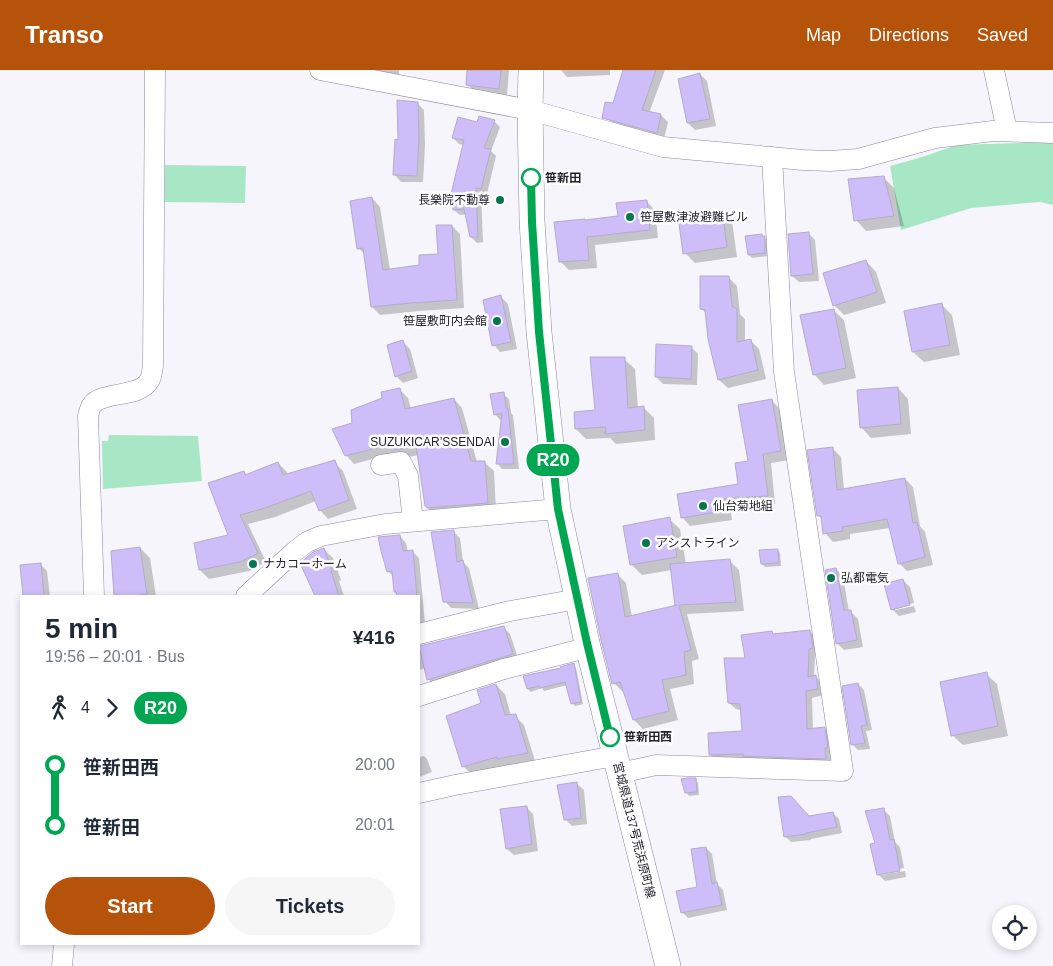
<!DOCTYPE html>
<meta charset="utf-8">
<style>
:root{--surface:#fff;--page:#f6f6f7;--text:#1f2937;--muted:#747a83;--accent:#b45309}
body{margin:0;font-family:Arial,"Noto Sans JP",sans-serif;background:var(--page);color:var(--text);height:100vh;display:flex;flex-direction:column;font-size:19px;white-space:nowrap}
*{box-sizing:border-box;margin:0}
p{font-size:16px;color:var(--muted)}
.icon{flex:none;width:28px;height:28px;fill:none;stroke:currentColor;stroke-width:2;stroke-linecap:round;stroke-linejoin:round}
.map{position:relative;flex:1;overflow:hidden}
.side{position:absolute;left:20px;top:525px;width:400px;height:350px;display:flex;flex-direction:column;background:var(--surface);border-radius:0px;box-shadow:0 2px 8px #0003}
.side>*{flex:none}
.badge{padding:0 10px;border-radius:16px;font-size:18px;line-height:32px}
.fabs{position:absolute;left:992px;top:835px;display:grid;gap:10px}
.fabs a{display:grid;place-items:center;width:45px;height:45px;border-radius:50%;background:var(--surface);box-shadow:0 2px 8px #0003;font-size:25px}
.map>.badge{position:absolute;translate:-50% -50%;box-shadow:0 0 0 2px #fff}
.legs{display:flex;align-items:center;gap:8px;height:55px;padding:0 25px;font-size:16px}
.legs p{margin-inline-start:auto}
.head{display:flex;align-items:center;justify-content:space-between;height:85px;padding:0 25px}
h1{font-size:28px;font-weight:800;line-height:38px}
.action{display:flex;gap:10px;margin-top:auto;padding:10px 25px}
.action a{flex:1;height:58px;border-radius:30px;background:var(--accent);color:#fff;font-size:20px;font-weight:800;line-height:58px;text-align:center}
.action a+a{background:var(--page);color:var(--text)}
ul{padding:0 25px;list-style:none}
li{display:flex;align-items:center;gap:18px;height:60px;font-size:19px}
li i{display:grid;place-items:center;width:8px;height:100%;margin:0 6px;background:currentColor}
li i::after{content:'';width:12px;height:12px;margin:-6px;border:4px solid;border-radius:50%;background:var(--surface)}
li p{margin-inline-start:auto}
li:first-child i{background:linear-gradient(#0000 50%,currentColor 0)}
li:last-child i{background:linear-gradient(currentColor 50%,#0000 0)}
header{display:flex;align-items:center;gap:30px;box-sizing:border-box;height:70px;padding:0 25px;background:var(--accent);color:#fff}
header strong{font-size:24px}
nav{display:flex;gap:28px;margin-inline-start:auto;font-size:18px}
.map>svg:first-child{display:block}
</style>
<header>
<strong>Transo</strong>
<nav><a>Map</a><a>Directions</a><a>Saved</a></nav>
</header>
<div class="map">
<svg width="1053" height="896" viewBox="0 0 1053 896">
<rect width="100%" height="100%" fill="#f6f5fc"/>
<g fill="#a8e7c6">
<path d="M1053 72V135L1040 132 971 138 901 160 890 96 919 88 957 75Z"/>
<path d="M165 95 246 96 245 133 165 132Z"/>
<path d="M109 365 198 366 202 411 103 419 102 371H108Z"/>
</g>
<g fill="#0003">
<path d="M368 0H399V7Z"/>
<path d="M468 0H509L507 26 475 23 468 15Z"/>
<path d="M561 0H610V5L567 7Z"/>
<path d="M624 0H665L649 43 661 45 668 52 664 69 616 56 609 49Z"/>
<path d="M700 4 707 11 716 56 695 60 688 53Z"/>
<path d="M417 33 424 40 425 75 423 112H401L395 105 399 71Z"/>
<path d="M494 51 500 57 491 81 496 86 487 124 481 123 483 172 477 173 471 167 467 144 460 145 454 140 464 75 459 74 453 68Z"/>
<path d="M884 108 894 118 904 156 866 161 856 150Z"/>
<path d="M372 128 380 137 390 200 421 196 439 185 452 156 460 164 464 238 419 241 380 245 372 237 366 185 358 178Z"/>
<path d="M646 131 655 140 658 168 595 175 597 198 569 200 560 191 555 153 619 148Z"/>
<path d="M721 141 732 151 737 187 695 193 685 183Z"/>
<path d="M808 163 815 170 819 211 799 212 792 206Z"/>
<path d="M761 165 767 170 768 186 752 188 749 185 746 167Z"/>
<path d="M866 191 876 202 886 233 844 245 834 235Z"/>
<path d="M728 207 737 216 740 244 745 249V272L750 270 759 279 766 309 728 318 719 310 707 244 701 238Z"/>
<path d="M501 227 508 234 517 279 500 282 494 275Z"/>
<path d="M941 234 952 245 960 285 924 292 913 282 905 242Z"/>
<path d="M833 240 844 250 856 308 824 315 814 304Z"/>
<path d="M403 272 410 279 418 308 403 313 396 306Z"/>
<path d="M691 277 698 284 697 315 663 314 656 307Z"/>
<path d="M624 289 635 299 638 338H644L654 348 655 370 616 374 610 368 586 369 576 359 597 342Z"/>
<path d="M898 318 908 329 911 364 871 368 861 357Z"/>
<path d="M400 320 408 328 411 339 454 329 462 338 477 392 485 393 494 401 496 441 436 447 428 438 419 385 403 388 398 382 354 394 346 385 353 354 384 328Z"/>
<path d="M503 324 509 329 511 343 513 345 519 399H502L497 393 502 349 500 350 495 344Z"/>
<path d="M771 330 780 339 789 390 771 393 775 434 730 437 732 450 690 456 682 447 739 415 750 392Z"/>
<path d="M833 379 841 387 844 420 905 409 913 417 920 456 925 462 933 495 907 501 899 493 890 458 850 464V469L833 472 825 463 823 450 819 446Z"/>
<path d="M334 392 343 401 357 439 328 449 320 440 316 431 275 447 248 454 266 492 249 501 209 509 200 500 229 466 244 402 247 405 278 393 287 402 288 405Z"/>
<path d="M669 449 680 459 686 494 730 491 739 500 744 541 687 544 699 589 692 591 694 614 670 619 678 650 643 659 634 650 625 622H623L614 613 617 504 626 513 632 547 677 537 672 500 642 505 632 495 625 457Z"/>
<path d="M453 461 460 468 463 492 469 498 479 539 451 538 445 531Z"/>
<path d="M400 466 406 473 408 482 412 481 419 488 425 554 419 555V526H398L395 522 394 507 388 501Z"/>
<path d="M140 478 150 488 156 526H116L112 482Z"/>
<path d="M323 479 333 488 341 510 339 511 344 526H315L301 493Z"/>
<path d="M777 480 780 483 781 496 765 497 762 494Z"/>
<path d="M40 494 47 501 50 526H24L21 496Z"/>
<path d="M836 499 843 506 849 542H851L858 549 863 577 844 580 837 573Z"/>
<path d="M903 510 910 517 914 533 895 538V540L914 536 916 542 899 546 892 539Z"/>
<path d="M503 557 510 564 519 591 435 616 428 609 426 598 419 600V578Z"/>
<path d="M810 561 816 568 819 584 815 585 814 607H816L822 613 823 625 812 628 813 660 824 658 831 665 832 695 717 691 710 684 743 662 742 640 736 639 729 633 746 590 772 562 774 565Z"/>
<path d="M573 595 576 598 583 634 575 636 572 633 567 615 544 621 542 618 531 622 528 619 524 607 562 599Z"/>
<path d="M986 604 997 614 1008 666 963 675 952 665Z"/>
<path d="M858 614 864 620 872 660 866 661 870 679 858 680 852 674Z"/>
<path d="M496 615 505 624 511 646H515L524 655 535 691 507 697 506 695 472 705 463 696 482 634Z"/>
<path d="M424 686 427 689 432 702 419 707V687Z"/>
<path d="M695 709 698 713 699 725 689 726 686 722Z"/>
<path d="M577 714 584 720 587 754 572 756 565 749Z"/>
<path d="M526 737 533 744 538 781 514 785 507 779Z"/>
<path d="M884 740 890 746 895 772 900 777 904 798 881 803V805L905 801 906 807 885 811 878 804 877 774Z"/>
<path d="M833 743 839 749 842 763 811 769V770L791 772 785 766 810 747Z"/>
<path d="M706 778 712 784 717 814 723 820 727 840 688 848 682 842 699 818Z"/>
</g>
<g fill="#cdbef9" stroke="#b3acca">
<path d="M467 0H501L499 19 466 15Z"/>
<path d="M623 0H656L642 40 661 44 657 63 602 48 605 32 613 33Z"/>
<path d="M700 3 710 49 687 53 678 9Z"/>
<path d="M397 30 418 32 419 68 417 106 393 105 395 69 398 70Z"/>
<path d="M479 46 495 50 484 78 491 79 481 119 476 118 478 167H470L464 139 453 140 451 124 464 70 452 68 458 47 477 52Z"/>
<path d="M884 106 894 146 854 151 848 109Z"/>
<path d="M372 127 383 200 419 195V185L438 184 436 155H452L457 230 411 233 371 237 363 178 357 179 350 131Z"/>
<path d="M647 130 650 160 587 167 589 190 559 192 554 152 585 149V150L618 146 616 133Z"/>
<path d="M722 139 727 177 683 184 678 146Z"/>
<path d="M809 162 813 204 791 206 788 164Z"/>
<path d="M762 164V166H765V183L748 185 745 166Z"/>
<path d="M866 190 877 222 833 236 823 203Z"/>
<path d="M700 206H729L732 236 737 239V272L751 269 758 300 718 310 708 269 705 240 700 239Z"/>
<path d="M501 225 511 272 492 276 483 230Z"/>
<path d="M942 233 950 275 912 282 904 241Z"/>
<path d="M834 239 846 298 813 305 800 245Z"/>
<path d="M403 270 412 301 395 307 387 275Z"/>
<path d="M656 274 692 276 691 309 655 307Z"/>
<path d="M590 287H625L628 338 644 336 645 360 605 364 606 357 575 359 574 342 595 340Z"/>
<path d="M898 317 901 354 860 358 857 320Z"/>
<path d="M400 318 405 339 454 328 471 391H485L488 433 427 438 426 436H425L416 376 394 380 392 374 345 386 332 359 352 353 351 340 382 328 381 322Z"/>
<path d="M504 322 506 338 508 339 514 394H496L502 343 494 345 490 324Z"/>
<path d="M772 329 781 381 763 384 768 426 723 429 724 441 681 448 677 424 738 414 735 393 748 391 738 335Z"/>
<path d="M833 377 837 420 905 408 913 453 917 452 925 487 898 494 887 449 842 457 843 461 823 464 821 446H817L807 380Z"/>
<path d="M335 390 349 430 319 441 311 421 265 438 240 445 258 483 240 492 199 500 194 473 228 465 208 413 244 401 245 405 278 392 283 405Z"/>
<path d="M670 447 677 487 630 495 623 456Z"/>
<path d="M454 460 457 492 463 490 473 533 443 532 431 462Z"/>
<path d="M400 465 403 481 413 480 417 526H397L396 522H394L392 501 387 502 381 481 378 467Z"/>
<path d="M140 477 147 524 133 526H114L111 481Z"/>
<path d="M324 478 332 501H331L339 526H315L300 493 313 482Z"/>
<path d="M778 479 779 493 761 494 759 480Z"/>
<path d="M730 489 736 532 679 535 691 580 684 582 686 605 662 610 669 641 633 650 620 612 612 614 601 570 588 508 618 503 625 547 677 535 675 536 670 494Z"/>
<path d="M41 493 44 526H23L20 495Z"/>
<path d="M836 498 844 540H851L857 570 836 574 825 500Z"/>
<path d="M903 509 910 535 891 540 884 514Z"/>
<path d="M504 556 513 584 427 610 419 576Z"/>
<path d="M810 560 813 578 809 579 808 607 816 605 818 619 806 621 807 659 825 657 828 678H825L826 689 743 686V684L709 685 708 663 742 661 740 634 728 633 724 588H745L741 565 772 561 773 564Z"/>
<path d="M574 593 581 632 571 634 565 612 540 618 539 616 527 619 523 606 561 598 560 597Z"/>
<path d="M987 602 998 656 951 666 940 612Z"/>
<path d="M858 613 867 655 861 656 865 673 851 675 842 616Z"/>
<path d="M496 614 505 645 516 644 528 683 497 689V687L462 697 446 646 481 633 477 620Z"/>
<path d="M688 708H696L697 722 685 723 681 709Z"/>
<path d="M577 712 581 748 564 750 557 715Z"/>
<path d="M791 726 809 746 833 742 837 757 806 763V764L784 767 778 727Z"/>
<path d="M527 736 532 774 506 779 500 739Z"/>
<path d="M884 738 890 770 894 769 900 801 877 805 870 774 875 773 865 741Z"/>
<path d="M706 777 712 814 717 812 722 835 681 843 676 821 697 817 691 779Z"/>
</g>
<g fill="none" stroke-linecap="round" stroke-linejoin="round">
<defs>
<g id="minor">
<path d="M320 0 530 40 663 77 803 90 830 91 858 89 935 68 993 61 1053 63"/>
<path d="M994 0 1007 61"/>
<path d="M381 395 401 392 408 406 413 451"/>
<path d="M94 526 88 346C89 343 90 337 92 335 102 321 139 328 149 311 152 307 152 301 153 296L155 0"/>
<path d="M246 526 294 482 307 472 321 466 385 454 558 439"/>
<path d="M419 564 510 541 567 531"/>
<path d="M419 626 504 599 578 580"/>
<path d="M620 703 656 695 843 701 784 302 772 87"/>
<path d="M419 723 455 715 615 686"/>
<path d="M62 896 64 874"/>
</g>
<path id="major" d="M531 0 530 40 532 151 539 262 558 439 587 573 668 896"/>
</defs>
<use href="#minor" stroke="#8d87a3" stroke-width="21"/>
<use href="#major" stroke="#8d87a3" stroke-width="26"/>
<use href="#minor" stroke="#fff" stroke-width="20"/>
<use href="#major" stroke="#fff" stroke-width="25"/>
</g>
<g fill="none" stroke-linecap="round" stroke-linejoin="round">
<defs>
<path id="line-1" d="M531 108 532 152 539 262 558 439 587 573 610 667"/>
</defs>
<use href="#line-1" stroke="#fff" stroke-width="11"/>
<use href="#line-1" stroke="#00a651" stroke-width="8"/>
</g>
<g fill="#fff" stroke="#00a651" stroke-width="2.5">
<circle cx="531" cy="108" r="9"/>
<circle cx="610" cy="667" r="9"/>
</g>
<g fill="#05754e" stroke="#fff" stroke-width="2">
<circle cx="500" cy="130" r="5"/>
<circle cx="630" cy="147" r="5"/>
<circle cx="497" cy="251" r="5"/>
<circle cx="505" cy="372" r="5"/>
<circle cx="703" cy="436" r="5"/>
<circle cx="646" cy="473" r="5"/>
<circle cx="253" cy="494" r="5"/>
<circle cx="831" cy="508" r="5"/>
</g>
<g text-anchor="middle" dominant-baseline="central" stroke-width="5" stroke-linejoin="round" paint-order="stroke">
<g font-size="12" font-weight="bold" fill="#23212c" stroke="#fff" text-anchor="start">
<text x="545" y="108">笹新田</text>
<text x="624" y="667">笹新田西</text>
</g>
<g font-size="12" fill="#23212c" stroke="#fff" text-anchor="start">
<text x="490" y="130" text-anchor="end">長樂院不動尊</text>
<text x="640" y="147">笹屋敷津波避難ビル</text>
<text x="487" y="251" text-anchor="end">笹屋敷町内会館</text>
<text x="495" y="372" text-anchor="end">SUZUKICAR’SSENDAI</text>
<text x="713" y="436">仙台菊地組</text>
<text x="656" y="473">アシストライン</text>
<text x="263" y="494">ナカコーホーム</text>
<text x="841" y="508">弘都電気</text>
</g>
<g font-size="12" fill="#23212c" stroke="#fff">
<text transform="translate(634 760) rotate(76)">宮城県道137号荒浜原町線</text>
</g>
</g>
</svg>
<div class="fabs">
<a><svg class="icon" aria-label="locate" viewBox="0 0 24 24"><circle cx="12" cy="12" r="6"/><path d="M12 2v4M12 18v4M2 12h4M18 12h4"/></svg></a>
</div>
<b class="badge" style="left:553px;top:390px;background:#00a651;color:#fff">R20</b>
<section class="side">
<div class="head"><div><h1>5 min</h1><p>19:56 – 20:01 · Bus</p></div><b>¥416</b></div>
<div class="legs"><svg class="icon" aria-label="walk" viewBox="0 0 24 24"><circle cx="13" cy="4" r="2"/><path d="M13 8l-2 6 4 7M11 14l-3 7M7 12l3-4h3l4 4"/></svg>4<svg class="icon" aria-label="forward" viewBox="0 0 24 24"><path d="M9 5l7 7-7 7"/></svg><b class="badge" style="background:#00a651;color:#fff">R20</b></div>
<ul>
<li><i style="color:#00a651"></i><b>笹新田西</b><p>20:00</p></li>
<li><i style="color:#00a651"></i><b>笹新田</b><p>20:01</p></li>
</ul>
<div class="action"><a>Start</a><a>Tickets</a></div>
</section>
</div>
